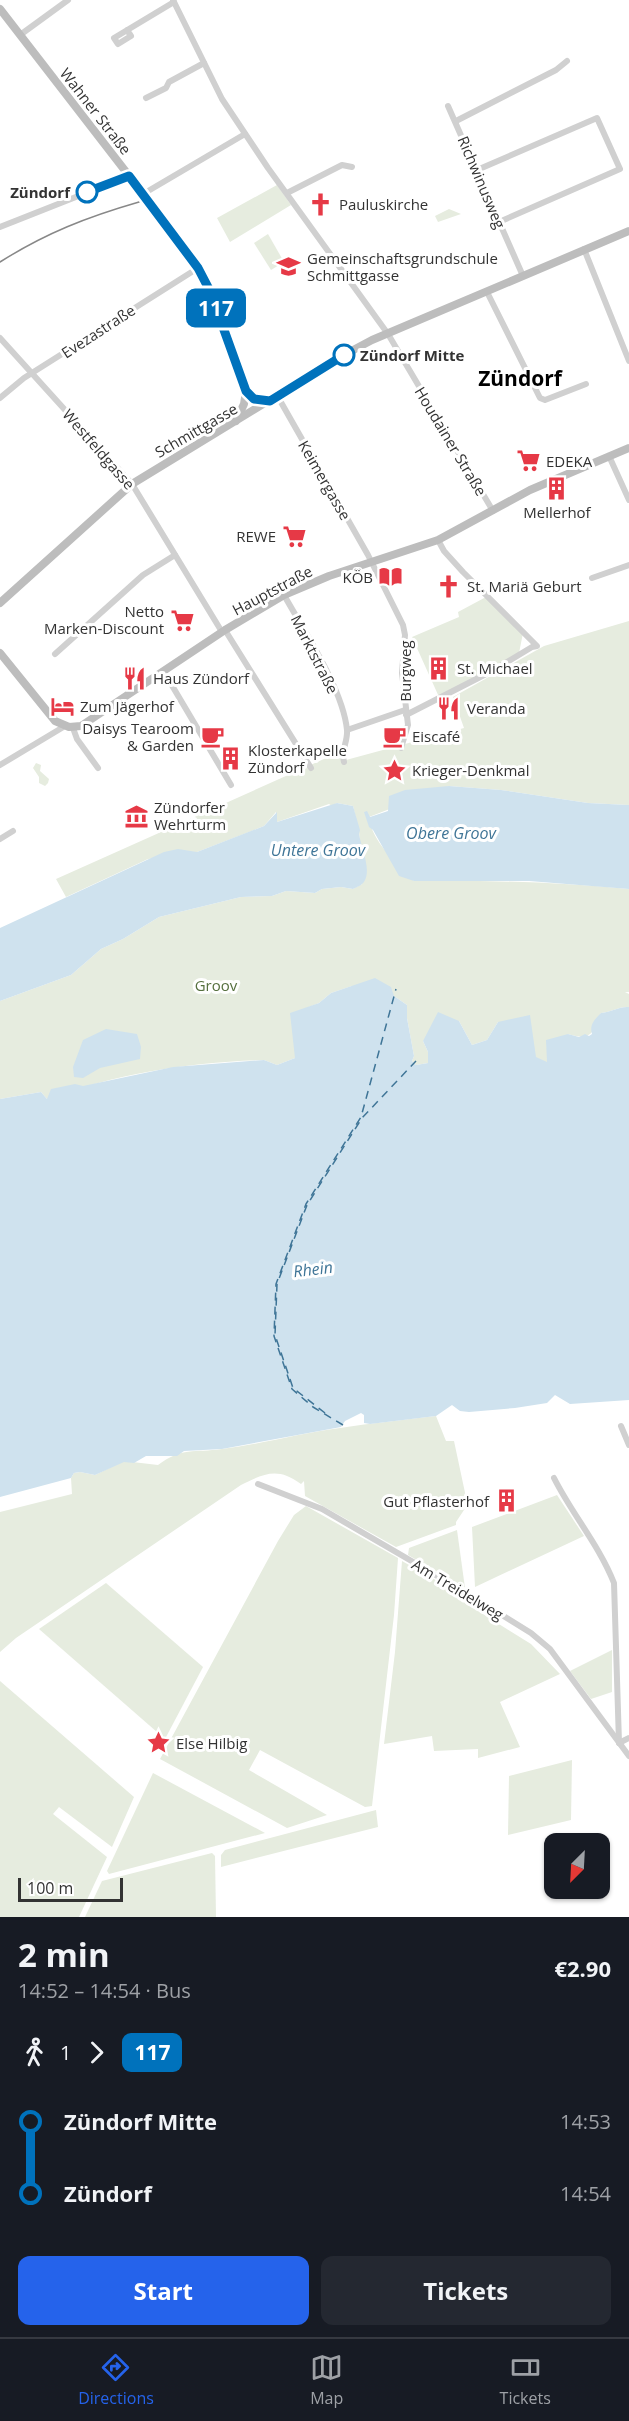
<!DOCTYPE html>
<meta charset="utf-8">
<style>
:root{--surface:#171b24;--page:#242831;--text:#f1f3f6;--muted:#9ea1a6;--line:#363941;--accent:#2563eb}
body{margin:0;font-family:"Open Sans",sans-serif;background:var(--page);color:var(--text);height:100vh;display:flex;flex-direction:column;font-size:22px;white-space:nowrap}
*{box-sizing:border-box;margin:0}
p{font-size:20px;color:var(--muted)}
.icon{flex:none;width:33px;height:33px;fill:none;stroke:currentColor;stroke-width:2;stroke-linecap:round;stroke-linejoin:round}
.map{position:relative;height:1917px;overflow:hidden}
.sheet{display:flex;flex-direction:column;background:var(--surface);flex:1}
.sheet>*{flex:none}
.badge{padding:0 12px;border-radius:9px;font-size:21px;line-height:39px}
.needle{width:39px;rotate:204deg}
.fabs{position:absolute;left:544px;top:1833px;display:grid;gap:12px}
.fabs a{display:grid;place-items:center;width:66px;height:66px;border-radius:12px;background:var(--surface);box-shadow:0 2px 4px #0004;font-size:30px}
.scale{position:absolute;left:18px;bottom:15px;width:105px;box-sizing:border-box;padding-left:6px;border:3px solid #333;border-top:0;font-size:16px;line-height:21px;white-space:nowrap;color:#333;-webkit-text-stroke:4px #fff;paint-order:stroke}
.map>.badge{position:absolute;translate:-50% -50%;box-shadow:0 0 0 3px #fff}
.legs{display:flex;align-items:center;gap:9px;height:66px;padding:0 18px;font-size:20px}
.legs p{margin-inline-start:auto}
.summary{display:flex;align-items:center;justify-content:space-between;height:102px;padding:0 18px}
h1{font-size:33px;font-weight:700;line-height:45px}
.primary-button{display:flex;gap:12px;margin-top:auto;padding:12px 18px}
.primary-button a{flex:1;height:69px;border-radius:12px;background:var(--accent);color:#fff;font-size:24px;font-weight:700;line-height:69px;text-align:center}
.primary-button a+a{background:var(--page);color:var(--text)}
ul{padding:0 18px;list-style:none}
li{display:flex;align-items:center;gap:21px;height:72px;font-size:22px}
li i{display:grid;place-items:center;width:9px;height:100%;margin:0 8px;background:currentColor}
li i::after{content:'';width:15px;height:15px;margin:-8px;border:4px solid;border-radius:50%;background:var(--surface)}
li p{margin-inline-start:auto}
li:first-child i{background:linear-gradient(#0000 50%,currentColor 0)}
li:last-child i{background:linear-gradient(currentColor 50%,#0000 0)}
.menu{display:flex;justify-content:space-around;align-items:center;height:84px;border-top:2px solid var(--line);background:var(--surface);font-size:16px;color:var(--muted)}
.menu a{display:grid;justify-items:center;gap:3px}
.menu .current{color:var(--accent)}
.map>svg:first-child{display:block}
</style>
<div class="map">
<svg width="629" height="1917" viewBox="0 0 629 1917">
<rect width="100%" height="100%" fill="#fff"/>
<g fill="#e6ecdf">
<path d="M277 185 291 205 230 242 217 218Z"/>
<path d="M449 209 461 214 438 222 435 216Z"/>
<path d="M268 234 284 262 271 270 254 243Z"/>
<path d="M486 597 523 633 519 653 439 697 412 637 459 617 458 612Z"/>
<path d="M629 621V805L588 803 501 790 449 786 369 817C372 843 397 862 414 881 486 880 557 882 629 889V992H625L629 994V1007C620 1006 611 1012 601 1013 592 1034 592 1041 568 1034L548 1063 536 1058 498 1022 487 1040 472 1045 459 1021 423 1041 428 1052V1063L416 1065 412 1061 414 1056 407 1018V1005L394 996 352 986 331 993 319 1003 309 1007 295 1058 277 1065 264 1060C190 1062 116 1074 47 1099L41 1092 0 1099V1001L71 975 101 949 123 939 159 917 241 897 272 896 286 891 315 893 322 889 341 887 353 889 362 884 359 831 353 806 337 803 332 806 329 804 277 822 276 812 264 826 249 832 197 852 148 859 66 897 56 879 344 750 346 760 464 728 453 697 544 646Z"/>
<path d="M36 763 41 765 40 771 49 779 48 783 45 786 39 783V777L33 768Z"/>
<path d="M436 1416 446 1441H454L467 1502 466 1507 456 1522V1525L396 1547 305 1496 304 1481 301 1484C278 1467 265 1473 241 1485L16 1638 0 1652V1512L72 1494 71 1478 74 1473 80 1472 95 1475 124 1461 158 1465C182 1447 194 1453 222 1449 262 1444 301 1433 340 1428 372 1423 404 1420 436 1416Z"/>
<path d="M557 1495 584 1536 475 1587 472 1527Z"/>
<path d="M306 1506 398 1558 394 1615 372 1806 365 1807 260 1750 249 1770 327 1815 287 1828 160 1759 278 1541 294 1515Z"/>
<path d="M457 1530 465 1588 408 1555 409 1548Z"/>
<path d="M402 1561 464 1596 467 1604 531 1644 560 1674 500 1702 520 1747 478 1758V1749L434 1751 432 1736 384 1744 395 1652Z"/>
<path d="M106 1583 203 1667 165 1739 39 1629Z"/>
<path d="M612 1650V1692L591 1699 570 1671Z"/>
<path d="M0 1681 134 1797 112 1847 59 1807 53 1814 107 1857 79 1917H0Z"/>
<path d="M572 1760 571 1820 508 1835 509 1776Z"/>
<path d="M153 1773 265 1833 109 1874 107 1871Z"/>
<path d="M376 1810 378 1827 221 1867V1855L225 1850Z"/>
<path d="M212 1853 215 1856 216 1917H85L102 1881Z"/>
</g>
<g fill="#cfe2ee">
<path d="M449 786 501 790 588 803 629 805V889L529 881H414L399 876 373 830 369 827 364 812 367 811 370 817 388 811 389 796 405 790Z"/>
<path d="M337 803 353 806 360 830 359 834C361 847 371 868 365 880 363 885 357 887 353 889L341 887 322 889 315 893 286 891 272 896 241 897 159 917 123 939 101 949 71 975 0 1001V928L164 852 178 849 197 852 264 826 277 812V822Z"/>
<path d="M375 978 391 987 394 996 407 1005V1018L414 1056 412 1061 416 1065 428 1063V1052L423 1041 438 1012 459 1021 472 1045 487 1040 498 1022 530 1015 536 1057 547 1062 546 1040 568 1034 579 1037 585 1034 589 1036 592 1034C589 1025 595 1019 601 1013 611 1012 620 1006 629 1007V1400L570 1404 555 1395 547 1403 515 1408 469 1412 460 1411 452 1405 436 1416 370 1424 364 1423V1415L361 1413 345 1421 341 1427 222 1449 184 1451 177 1456H146L134 1463 124 1462 95 1475 80 1472 74 1473 71 1478 0 1497V1099L41 1092 47 1099 51 1089 75 1084 83 1086 173 1067 264 1060 277 1065 295 1058 290 1013 319 1003 331 993Z"/>
<path d="M106 1029 137 1034 141 1047 140 1059 100 1068 83 1078 74 1077 73 1067 83 1040Z"/>
</g>
<g fill="none" stroke-linecap="round" stroke-linejoin="round">
<g stroke="#3f7597" stroke-width="1.5" stroke-dasharray="8 6" stroke-linecap="butt">
<path d="M325 1413 293 1388 275 1335 277 1284 307 1205 362 1118 416 1061"/>
<path d="M343 1425 313 1407 292 1389 274 1336 276 1284 306 1204 361 1117 396 989"/>
</g>
<g stroke="#d0d0d0" stroke-width="6">
<path d="M173 0 222 99 268 168 388 334 493 511"/>
<path d="M127 30 131 36 118 44 114 38 174 2"/>
<path d="M20 35 68 0"/>
<path d="M146 98 166 88 169 82 204 63"/>
<path d="M448 106 523 276"/>
<path d="M456 121 556 70 567 61"/>
<path d="M477 170 597 118 620 169 499 222"/>
<path d="M287 193 342 165 352 167"/>
<path d="M143 194 245 134"/>
<path d="M0 227 129 176"/>
<path d="M584 249 629 361"/>
<path d="M487 292 540 398 545 400 586 384"/>
<path d="M0 338 132 484 222 632"/>
<path d="M278 397 368 555 403 625 405 635 402 673 408 725 401 748"/>
<path d="M0 398 24 378 198 268"/>
<path d="M609 456 629 500"/>
<path d="M592 578 629 565"/>
<path d="M284 595C304 631 343 689 347 730 348 741 341 750 344 762"/>
<path d="M225 630 311 768"/>
<path d="M55 654 143 575 175 555"/>
<path d="M164 672 231 785"/>
<path d="M406 715 492 671 532 647 537 646 463 572 444 551 438 540"/>
<path d="M73 728 77 739 98 768"/>
<path d="M347 730 405 710"/>
<path d="M0 765 65 726"/>
<path d="M0 839 13 831"/>
<path d="M621 1426 629 1445"/>
<path d="M554 1478C572 1514 599 1545 614 1583L619 1743"/>
<path d="M258 1484 322 1509 470 1595 531 1633 550 1649 629 1756"/>
<path d="M619 1743 629 1738"/>
</g>
<g stroke="#bdbdbd" stroke-width="8">
<path d="M0 9 188 252 210 291 246 391 254 399 269 401"/>
<path d="M236 421 244 404 246 391"/>
<path d="M0 603 132 484 342 356 372 340 629 231"/>
<path d="M0 653 55 721 69 727 81 726 225 630 284 595 329 576 438 540 530 490 629 448"/>
</g>
<path stroke="#888" stroke-width="1.5" d="M0 262C46 233 87 217 139 202"/>
</g>
<g fill="none" stroke-linecap="round" stroke-linejoin="round">
<defs>
<path id="line-1" d="M87 192 129 176 198 268 210 291 246 391 254 399 270 401 344 355"/>
</defs>
<use href="#line-1" stroke="#fff" stroke-width="14"/>
<use href="#line-1" stroke="#0072bc" stroke-width="9"/>
</g>
<defs>
<symbol id="church-bare" viewBox="-9 -9 18 18"><path d="M-1.2-6h2.4v3.5h3.3v2.4h-3.3V6h-2.4V-.1h-3.3v-2.4h3.3Z" fill="#e63946" stroke="#fff" stroke-width="2.5" paint-order="stroke"/></symbol>
<symbol id="school-bare" viewBox="-9 -9 18 18"><path d="M0-5L7-2L0 1L-7-2ZM-4 1L0 2.5L4 1V4Q0 6-4 4Z" fill="#e63946" stroke="#fff" stroke-width="2.5" paint-order="stroke"/></symbol>
<symbol id="supermarket-bare" viewBox="-9 -9 18 18"><path d="M-6-5.5h2.5l.6 2H6L4.5 2H-2.5L-4.4-4H-6ZM-1.5 3.2a1.3 1.3 0 1 0 .1 0ZM3 3.2a1.3 1.3 0 1 0 .1 0Z" fill="#e63946" stroke="#fff" stroke-width="2.5" paint-order="stroke"/></symbol>
<symbol id="building-bare" viewBox="-9 -9 18 18"><path d="M-4-6H4V6H1V3H-1V6H-4ZM-2.5-4.3h1.7v1.8h-1.7ZM.8-4.3h1.7v1.8H.8ZM-2.5-1h1.7V.8h-1.7ZM.8-1h1.7V.8H.8Z" fill="#e63946" stroke="#fff" stroke-width="2.5" paint-order="stroke"/></symbol>
<symbol id="library-bare" viewBox="-9 -9 18 18"><path d="M-6-4Q-3-5.5-.7-3.5V5Q-3 3-6 4ZM6-4Q3-5.5 .7-3.5V5Q3 3 6 4Z" fill="#e63946" stroke="#fff" stroke-width="2.5" paint-order="stroke"/></symbol>
<symbol id="restaurant-bare" viewBox="-9 -9 18 18"><path d="M-5-6h1v4h1v-4h1v4h1v-4h1v5L-1.5 .5V6h-2V.5L-5-1ZM5-6V6H3V1.5H1.5Q1.5-4 5-6Z" fill="#e63946" stroke="#fff" stroke-width="2.5" paint-order="stroke"/></symbol>
<symbol id="hotel-bare" viewBox="-9 -9 18 18"><path d="M-6-4.5h1.5V1H6V5H4.5V3h-9V5H-6ZM-4 0a1.8 1.8 0 1 1 3.6 0ZM.5 0V-2.5h3Q6-2.5 6 0Z" fill="#e63946" stroke="#fff" stroke-width="2.5" paint-order="stroke"/></symbol>
<symbol id="cafe-bare" viewBox="-9 -9 18 18"><path d="M-5.5-4.5H6V0H3Q3 3.5 0 3.5H-2.5Q-5.5 3.5-5.5 0ZM3-3.2v2h1.7v-2ZM-6 4.5H4V6H-6Z" fill="#e63946" stroke="#fff" stroke-width="2.5" paint-order="stroke"/></symbol>
<symbol id="sight-bare" viewBox="-9 -9 18 18"><path d="M0-6L1.8-2.2L6-1.7L2.9 1.2L3.7 5.4L0 3.3L-3.7 5.4L-2.9 1.2L-6-1.7L-1.8-2.2Z" fill="#e63946" stroke="#fff" stroke-width="2.5" paint-order="stroke"/></symbol>
<symbol id="museum-bare" viewBox="-9 -9 18 18"><path d="M0-6L6-3V-2H-6V-3ZM-5-1h2V3h-2ZM-1-1h2V3h-2ZM3-1h2V3H3ZM-6 4H6V6H-6Z" fill="#e63946" stroke="#fff" stroke-width="2.5" paint-order="stroke"/></symbol>
</defs>
<g fill-rule="evenodd">
<use href="#church-bare" x="304" y="188" width="33" height="33"/>
<use href="#school-bare" x="272" y="250" width="33" height="33"/>
<use href="#supermarket-bare" x="512" y="444" width="33" height="33"/>
<use href="#building-bare" x="540" y="472" width="33" height="33"/>
<use href="#supermarket-bare" x="278" y="520" width="33" height="33"/>
<use href="#library-bare" x="374" y="560" width="33" height="33"/>
<use href="#church-bare" x="432" y="570" width="33" height="33"/>
<use href="#supermarket-bare" x="166" y="604" width="33" height="33"/>
<use href="#building-bare" x="422" y="652" width="33" height="33"/>
<use href="#restaurant-bare" x="118" y="662" width="33" height="33"/>
<use href="#hotel-bare" x="46" y="690" width="33" height="33"/>
<use href="#restaurant-bare" x="432" y="692" width="33" height="33"/>
<use href="#cafe-bare" x="378" y="720" width="33" height="33"/>
<use href="#cafe-bare" x="196" y="720" width="33" height="33"/>
<use href="#building-bare" x="214" y="742" width="33" height="33"/>
<use href="#sight-bare" x="378" y="754" width="33" height="33"/>
<use href="#museum-bare" x="120" y="800" width="33" height="33"/>
<use href="#building-bare" x="490" y="1484" width="33" height="33"/>
<use href="#sight-bare" x="142" y="1726" width="33" height="33"/>
</g>
<g fill="#fff" stroke="#0072bc" stroke-width="3">
<circle cx="87" cy="192" r="10"/>
<circle cx="344" cy="355" r="10"/>
</g>
<g text-anchor="middle" dominant-baseline="central" stroke-width="6" stroke-linejoin="round" paint-order="stroke">
<g font-size="15" fill="#333" stroke="#fff">
<text transform="translate(96 111) rotate(52)">Wahner Straße</text>
<text transform="translate(482 182) rotate(67)">Richwinusweg</text>
<text transform="translate(98 331) rotate(-33)">Evezastraße</text>
<text transform="translate(196 430) rotate(-30)">Schmittgasse</text>
<text transform="translate(451 441) rotate(59)">Houdainer Straße</text>
<text transform="translate(99 449) rotate(49)">Westfeldgasse</text>
<text transform="translate(325 480) rotate(60)">Keimergasse</text>
<text transform="translate(272 590) rotate(-28)">Hauptstraße</text>
<text transform="translate(315 654) rotate(63)">Marktstraße</text>
<text transform="translate(405 671) rotate(-90)">Burgweg</text>
<text transform="translate(458 1589) rotate(31)">Am Treidelweg</text>
</g>
<g font-size="15" font-weight="bold" fill="#333" stroke="#fff" text-anchor="end">
<text x="70" y="192">Zündorf</text>
<text x="360" y="355" text-anchor="start">Zündorf Mitte</text>
</g>
<g font-size="15" fill="#333" stroke="#fff" text-anchor="start">
<text x="339" y="204">Pauluskirche</text>
<text x="307" y="258">Gemeinschaftsgrundschule<tspan x="307" dy="17">Schmittgasse</tspan></text>
<text x="546" y="461">EDEKA</text>
<text x="557" y="512" text-anchor="middle">Mellerhof</text>
<text x="276" y="536" text-anchor="end">REWE</text>
<text x="373" y="577" text-anchor="end">KÖB</text>
<text x="467" y="586">St. Mariä Geburt</text>
<text x="164" y="611" text-anchor="end">Netto<tspan x="164" dy="17">Marken-Discount</tspan></text>
<text x="457" y="668">St. Michael</text>
<text x="153" y="678">Haus Zündorf</text>
<text x="80" y="706">Zum Jägerhof</text>
<text x="467" y="708">Veranda</text>
<text x="194" y="728" text-anchor="end">Daisys Tearoom<tspan x="194" dy="17">&amp; Garden</tspan></text>
<text x="412" y="736">Eiscafé</text>
<text x="248" y="750">Klosterkapelle<tspan x="248" dy="17">Zündorf</tspan></text>
<text x="412" y="770">Krieger-Denkmal</text>
<text x="154" y="807">Zündorfer<tspan x="154" dy="17">Wehrturm</tspan></text>
<text x="489" y="1501" text-anchor="end">Gut Pflasterhof</text>
<text x="176" y="1743">Else Hilbig</text>
</g>
<g font-size="15" fill="#56703f" stroke="#fff">
<text x="216" y="985">Groov</text>
</g>
<g font-size="16" font-style="italic" fill="#3f7597" stroke="#fff">
<text x="451" y="833">Obere Groov</text>
<text x="318" y="850">Untere Groov</text>
<text transform="translate(313 1269) rotate(-7)">Rhein</text>
</g>
<g font-size="21" font-weight="bold" fill="#000" stroke="#fff">
<text x="520" y="378">Zündorf</text>
</g>
</g>
</svg>
<div class="fabs">
<a><svg class="needle" viewBox="-14 -14 28 28"><path d="M0-13l5 13h-10z" fill="#e53935"/><path d="M0 13l5-13h-10z" fill="#9ea1a6"/></svg></a>
</div>
<div class="scale">100 m</div>
<b class="badge" style="left:216px;top:308px;background:#0072bc;color:#fff">117</b>
</div>
<section class="sheet">
<div class="summary"><div><h1>2 min</h1><p>14:52 – 14:54 · Bus</p></div><b>€2.90</b></div>
<div class="legs"><svg class="icon" aria-label="walk" viewBox="0 0 24 24"><circle cx="13" cy="4" r="2"/><path d="M13 8l-2 6 4 7M11 14l-3 7M7 12l3-4h3l4 4"/></svg>1<svg class="icon" aria-label="forward" viewBox="0 0 24 24"><path d="M9 5l7 7-7 7"/></svg><b class="badge" style="background:#0072bc;color:#fff">117</b></div>
<ul>
<li><i style="color:#0072bc"></i><b>Zündorf Mitte</b><p>14:53</p></li>
<li><i style="color:#0072bc"></i><b>Zündorf</b><p>14:54</p></li>
</ul>
<div class="primary-button"><a>Start</a><a>Tickets</a></div>
</section>
<nav class="menu">
<a class="current"><svg class="icon" aria-label="directions" viewBox="0 0 24 24"><path d="M12 3l9 9-9 9-9-9zM9 14v-3h6M13 9l2 2-2 2"/></svg>Directions</a>
<a><svg class="icon" aria-label="map" viewBox="0 0 24 24"><path d="M3 6l6-2 6 2 6-2v14l-6 2-6-2-6 2zM9 4v14M15 6v14"/></svg>Map</a>
<a><svg class="icon" aria-label="tickets" viewBox="0 0 24 24"><path d="M3 7h18v10H3zM15 7v10"/></svg>Tickets</a>
</nav>
